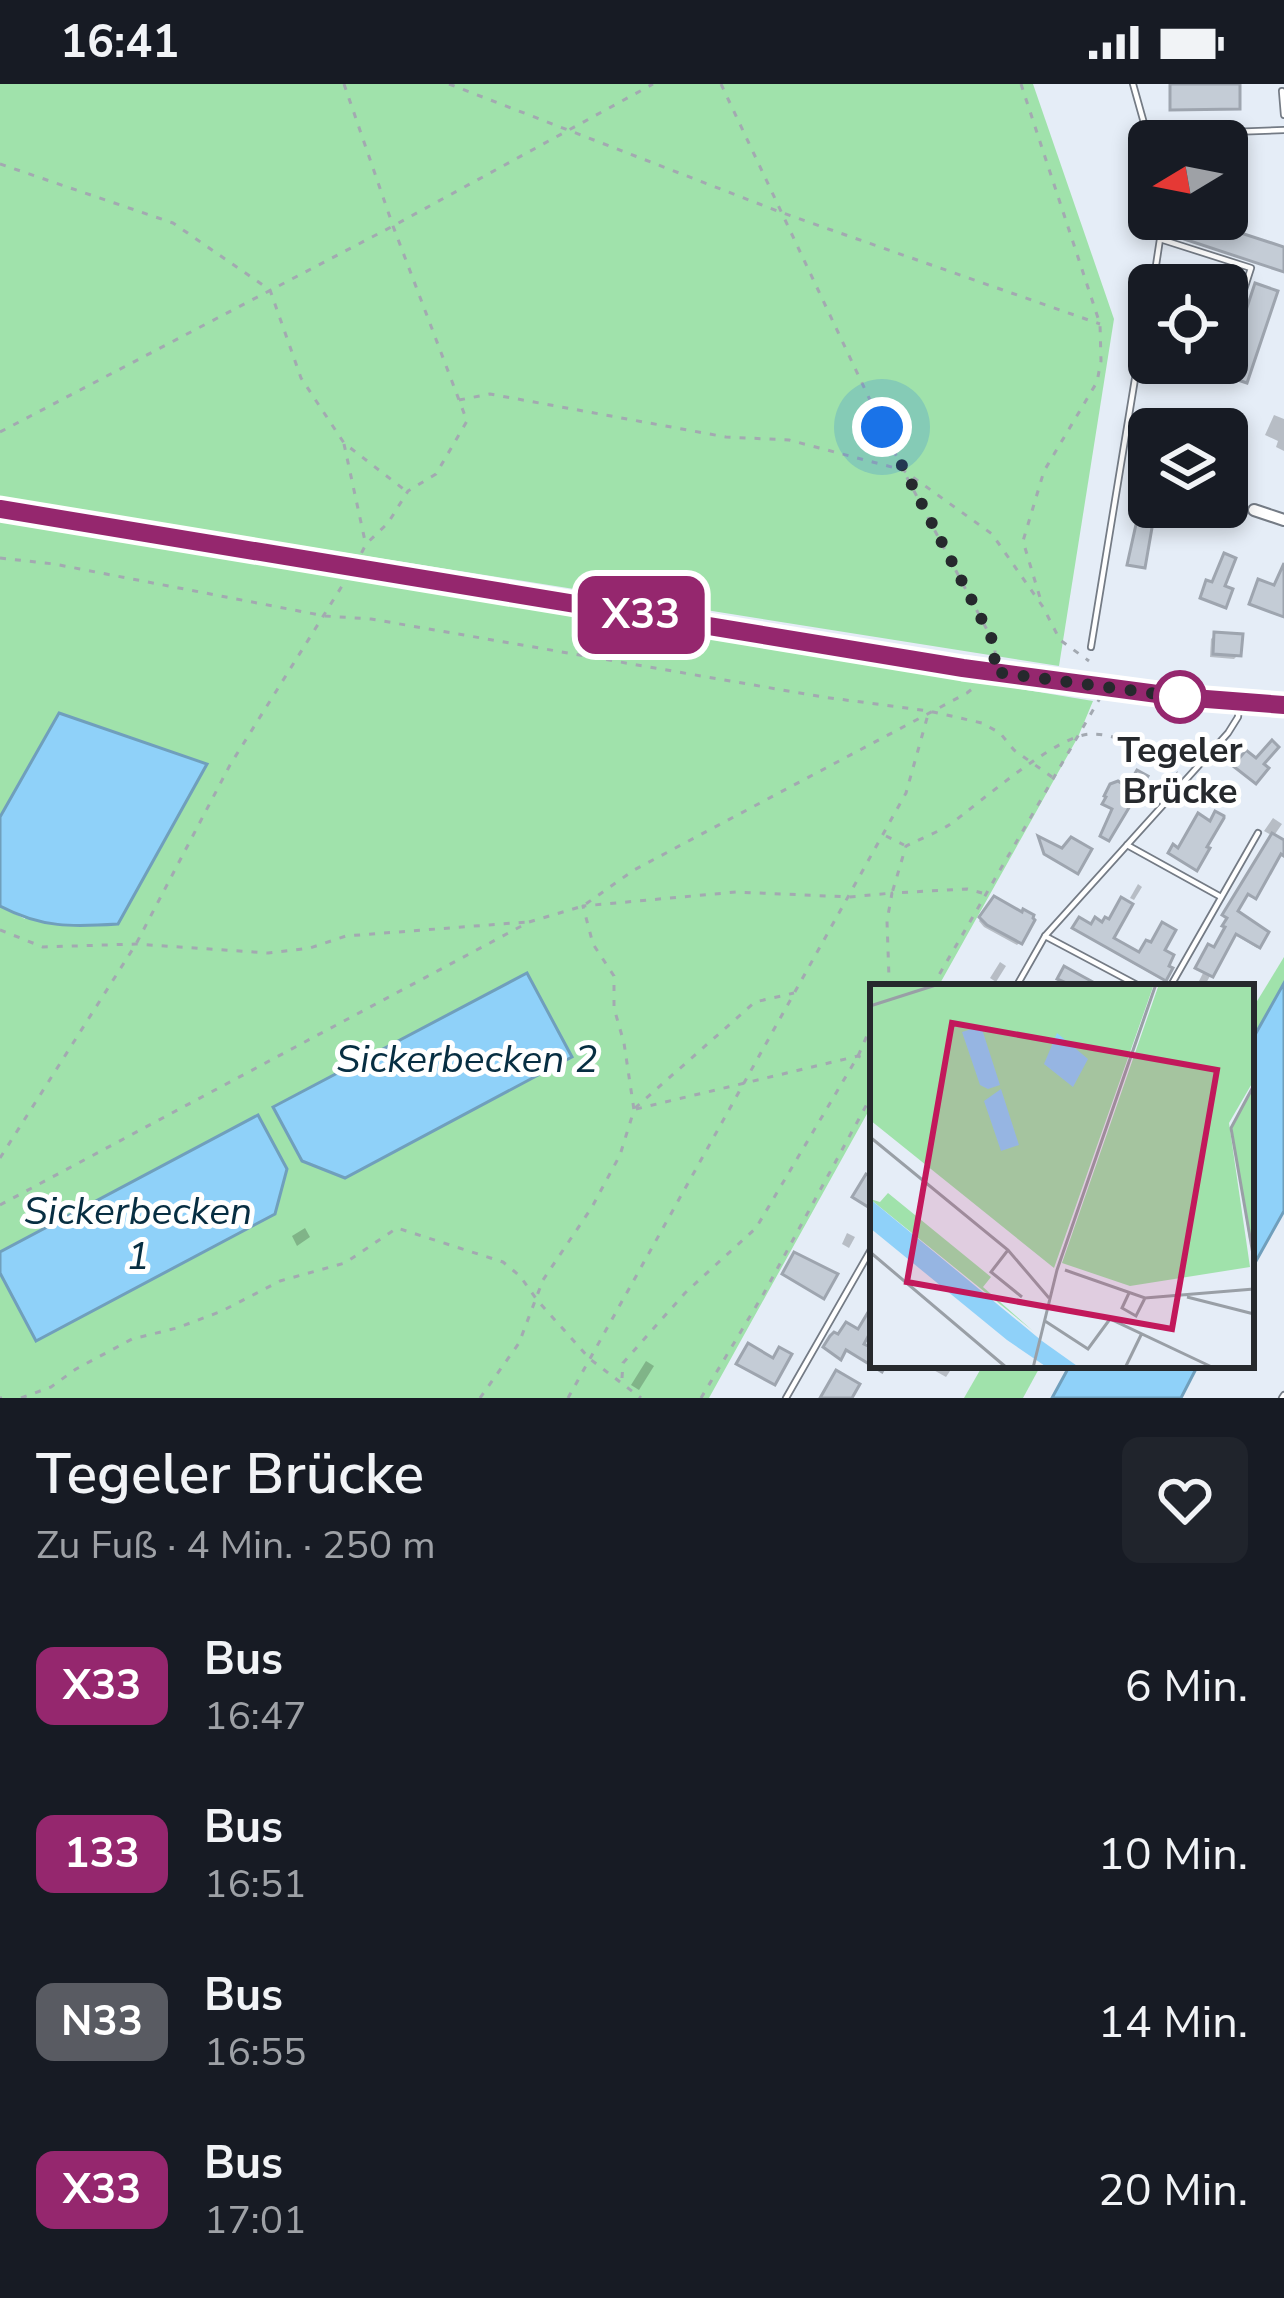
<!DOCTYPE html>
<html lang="de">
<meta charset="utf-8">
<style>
:root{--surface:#171b24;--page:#20242c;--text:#f1f3f6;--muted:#9ea1a6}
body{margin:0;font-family:"Nunito Sans",sans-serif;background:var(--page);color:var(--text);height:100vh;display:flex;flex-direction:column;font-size:45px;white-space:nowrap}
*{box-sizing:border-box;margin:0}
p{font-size:39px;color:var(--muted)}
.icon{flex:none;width:66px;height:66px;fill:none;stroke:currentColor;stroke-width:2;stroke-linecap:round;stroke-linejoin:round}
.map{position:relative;height:1314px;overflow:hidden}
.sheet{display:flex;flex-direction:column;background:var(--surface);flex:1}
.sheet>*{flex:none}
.badge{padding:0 24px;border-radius:18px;font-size:42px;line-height:78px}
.needle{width:78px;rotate:260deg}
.tools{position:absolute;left:1128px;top:36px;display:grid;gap:24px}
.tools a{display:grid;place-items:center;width:120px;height:120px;border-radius:18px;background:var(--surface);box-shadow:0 6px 18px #0003;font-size:60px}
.you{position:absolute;width:60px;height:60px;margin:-30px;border:9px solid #fff;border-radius:50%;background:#1a73e8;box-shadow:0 0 0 18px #1a73e833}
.map>.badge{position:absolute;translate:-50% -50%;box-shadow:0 0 0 6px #fff}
.round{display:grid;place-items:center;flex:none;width:126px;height:126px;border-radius:18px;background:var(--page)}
.head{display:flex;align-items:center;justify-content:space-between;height:204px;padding:0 36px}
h1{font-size:57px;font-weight:600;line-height:90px}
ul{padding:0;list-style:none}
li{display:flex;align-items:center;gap:36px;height:168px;padding:0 36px}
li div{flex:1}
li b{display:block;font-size:45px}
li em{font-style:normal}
li .badge{min-width:132px;font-weight:700;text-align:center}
.status{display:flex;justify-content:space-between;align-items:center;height:84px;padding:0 60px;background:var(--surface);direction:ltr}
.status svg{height:33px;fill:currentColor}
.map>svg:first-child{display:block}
</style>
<div class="status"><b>16:41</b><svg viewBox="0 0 49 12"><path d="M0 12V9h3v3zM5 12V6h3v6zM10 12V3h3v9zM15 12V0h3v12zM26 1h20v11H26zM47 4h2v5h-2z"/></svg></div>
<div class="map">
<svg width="1284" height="1314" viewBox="0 0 1284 1314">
<rect width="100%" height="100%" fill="#e5edf7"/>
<g fill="#a0e2ab">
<path d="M0 0H1033L1114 235 1059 582 0 414Z"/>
<path d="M0 436 1093 617 1078 653 938 903H873V1019L709 1314H0V1189L37 1257 287 1085 257 1032 0 1168V822L25 835 59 630 0 733Z"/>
<path d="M1284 873V899L1251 958V927Z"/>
<path d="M983 1281H1041L1023 1314H964Z"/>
</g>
<g fill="#8fd1f9" stroke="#709fbc" stroke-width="3">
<path d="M59 629 207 680 118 840C72 843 42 844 0 822V733Z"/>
<path d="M527 889 572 973 345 1094 302 1077 273 1023Z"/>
<path d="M1284 899V1127L1251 1186V958Z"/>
<path d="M258 1031 287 1085 275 1130 36 1257 0 1189V1168Z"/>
<path d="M1070 1281H1198L1181 1314H1052Z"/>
</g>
<g fill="#0003">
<path d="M1190 137 1284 166 1280 186 1184 156Z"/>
<path d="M1227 270 1232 272 1244 299 1185 279H1227Z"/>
<path d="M1274 331 1284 335V367L1276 363 1278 357 1265 351Z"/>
<path d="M1215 551 1238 571 1234 575 1210 573 1211 555Z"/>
<path d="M1273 734 1282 740 1273 753 1284 760V774L1278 770 1252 814 1244 810 1234 828 1265 849 1257 864 1233 850 1204 903H1196L1203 889 1196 886 1207 866 1214 867 1225 845 1223 844 1227 836 1223 833 1273 752 1264 747Z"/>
<path d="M1138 800 1142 803 1134 816 1130 814Z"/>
<path d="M994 816 1019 859 1017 861 984 843 979 837Z"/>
<path d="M1079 837 1139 872 1161 867 1169 886 1162 896 1074 846Z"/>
<path d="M1000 878 1006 882 996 898 990 894Z"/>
<path d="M305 1144 310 1153 297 1162 292 1152Z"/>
<path d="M847 1149 855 1153 849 1164 842 1160Z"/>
<path d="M646 1277 654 1282 639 1306 631 1301Z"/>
<path d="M932 1281H954L946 1293 930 1284Z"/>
</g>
<g fill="#c4ccd6" stroke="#9ea5af" stroke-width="3">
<path d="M1170 0H1240V25L1170 26Z"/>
<path d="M1190 135H1198L1284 163V188L1184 155Z"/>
<path d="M1255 199 1278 207 1247 299 1193 281 1227 279V267L1232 269Z"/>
<path d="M1137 436 1153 438 1145 484 1127 481Z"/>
<path d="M1224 469 1236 474 1225 502 1233 505 1226 524 1200 514 1206 496 1212 498Z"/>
<path d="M1284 479V533L1249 520 1258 495 1274 501Z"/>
<path d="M1214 548 1243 550 1241 572 1213 570Z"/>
<path d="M1272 656 1279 663 1264 680 1269 684 1256 700 1233 682 1246 666 1256 674Z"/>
<path d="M1137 686 1148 692 1109 757 1100 752 1112 725 1102 720 1106 713 1104 712 1110 700 1118 697 1127 703Z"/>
<path d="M1215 727 1224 732V734L1207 763 1210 764 1197 787 1168 769 1173 760 1178 764 1198 729 1210 737Z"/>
<path d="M1272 749 1284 756V772L1281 770 1256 815 1248 810 1238 827 1269 848 1260 864 1236 850 1213 893 1195 884 1208 860 1214 863 1225 843 1222 842 1227 834 1222 831Z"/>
<path d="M1038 752 1062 764 1071 753 1092 765 1078 790 1044 770Z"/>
<path d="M994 812 1022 828 1023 825 1034 831 1033 834 1035 836 1022 860 987 841 979 833Z"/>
<path d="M1121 813 1133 820 1114 854 1139 868 1146 856 1151 858 1162 838 1176 846 1165 866 1174 871 1169 882 1173 884 1166 897 1072 844 1079 833 1091 840 1095 833 1102 838 1105 833 1109 835Z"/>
<path d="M1064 882 1082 892 1102 903H1061L1064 898 1057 895Z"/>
<path d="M866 1090 873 1094V1126L852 1113Z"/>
<path d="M794 1168 838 1190 824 1215 782 1190Z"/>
<path d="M873 1220V1243L864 1260 872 1264 869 1269 873 1272V1281H886L882 1288 846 1266 841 1276 823 1263 830 1252 834 1248 838 1250 846 1238 858 1245Z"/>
<path d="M748 1259 773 1274 779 1263 792 1270 775 1301 736 1280Z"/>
<path d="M836 1286 860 1300 852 1314H820Z"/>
</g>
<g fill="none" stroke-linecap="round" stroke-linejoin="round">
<defs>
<g id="lane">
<path d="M1133 0 1149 57"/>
<path d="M1282 7 1284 31"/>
<path d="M1149 51 1284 46"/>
<path d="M1160 155 1251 184 1227 258"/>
<path d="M1153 201 1160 155 1157 135"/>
<path d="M1091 563 1142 252 1149 234"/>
<path d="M1127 761 1221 813"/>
<path d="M1045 852 1141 903"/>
<path d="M1016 903 1045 852 1228 649 1238 633 1239 624"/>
<path d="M1170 903 1258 749"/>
<path d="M786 1314 873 1162"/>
<path d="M1282 1314 1284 1311"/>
</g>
<path id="street" d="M1254 426 1284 436"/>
<path id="secondary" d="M0 425 963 584 1180 613 1284 621"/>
</defs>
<use href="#lane" stroke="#747b85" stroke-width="8"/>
<use href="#street" stroke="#747b85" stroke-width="14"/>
<use href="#secondary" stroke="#747b85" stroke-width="18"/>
<g stroke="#a3a9b1" stroke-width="3" stroke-dasharray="6 9" stroke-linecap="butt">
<path d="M344 0 393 142 467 337 436 390 408 407 388 439 366 460 361 470"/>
<path d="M449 0 780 128 1100 240"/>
<path d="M721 0 903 386 995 561V574"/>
<path d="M1021 0 1100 240 1101 277 1097 298 1044 387 1023 457 1041 517"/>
<path d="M0 80 173 139 270 206 301 294 344 359 406 407"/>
<path d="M459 316 490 310 726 353 789 356 903 386 992 450 1043 523 1060 556 1089 577"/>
<path d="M0 348 393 142 653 0"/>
<path d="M344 360 365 457"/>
<path d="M0 474 54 480 325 532 371 535 823 613 929 627 982 639 1000 649 1014 666 1052 693"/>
<path d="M886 752 904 761"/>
<path d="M0 846 43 863 136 860 268 869 310 864 346 852 527 838"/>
<path d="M886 903 889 894 887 837 892 809 967 805 982 809"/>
<path d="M932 903 1100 614"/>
<path d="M635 1024 755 918 794 909"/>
<path d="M636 1025 858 972 873 978"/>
<path d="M0 1074 136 860 230 681 347 494"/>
<path d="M0 1121 529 838 583 822 634 786 967 609 977 601"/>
<path d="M622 1294 623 1279 685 1209 756 1144 858 972 873 938"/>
<path d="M0 1314H2"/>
<path d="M21 1314 51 1303 76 1285 132 1255 177 1244 222 1227 280 1197 345 1179 397 1144 503 1178 520 1192 537 1216 590 1275 641 1314"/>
<path d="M480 1314 519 1259 543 1196 592 1123 620 1071 634 1026 624 959 614 924V892L593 860 583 822 736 808 850 813 892 809 906 762C920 755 936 749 949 741 980 719 1058 649 1092 650 1123 650 1153 671 1177 689"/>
<path d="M568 1314 906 709 929 627"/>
<path d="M701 1314 764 1209 873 1009"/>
</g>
<use href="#lane" stroke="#fff" stroke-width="4.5"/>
<use href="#street" stroke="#fff" stroke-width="10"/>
<use href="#secondary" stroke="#fff" stroke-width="15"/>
</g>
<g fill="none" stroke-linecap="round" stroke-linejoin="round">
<defs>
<path id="line" d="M0 425 963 584 1180 613 1284 621"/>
</defs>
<use href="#line" stroke="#fff" stroke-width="27"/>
<use href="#line" stroke="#95276e" stroke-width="18"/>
<path stroke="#26292d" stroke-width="12" stroke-dasharray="0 21.6" d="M882 343 995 561 994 588 1180 613"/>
</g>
<circle fill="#fff" stroke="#95276e" stroke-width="6" cx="1180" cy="613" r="24"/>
<g text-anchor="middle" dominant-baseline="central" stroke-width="10" stroke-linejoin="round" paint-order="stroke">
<g font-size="36" font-weight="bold" fill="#26292d" stroke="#fff">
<text x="1180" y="666">Tegeler<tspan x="1180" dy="41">Brücke</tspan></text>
</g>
<g font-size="39" font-style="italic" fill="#072e42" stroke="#fff">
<text x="467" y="975">Sickerbecken 2</text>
<text x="138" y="1127">Sickerbecken<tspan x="138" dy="45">1</tspan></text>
</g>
</g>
<g transform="translate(870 900)">
<rect width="384" height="384" fill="#e5edf7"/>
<path d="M284 0 184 284 0 136V1ZM289 0H384V96L359 139 380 283 260 302 192 279ZM384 102V253L379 255 362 144ZM18 209 121 293 113 303 163 347 0 215 10 218Z" fill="#a0e2ab"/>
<path d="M111 42 130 101 118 105 110 101 92 48ZM187 49 218 75 203 103 174 80ZM131 105 149 161 131 167 114 117ZM0 215 172 357 210 384H178L137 356 0 244Z" fill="#8fd1f9"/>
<path fill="none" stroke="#999fa6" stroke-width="3" d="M0 22 69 0M384 101 361 144 384 276M0 153 138 266 179 314M138 266 121 288 152 313M0 268 137 384M195 286 275 314 384 305M259 309 252 324 266 332 275 314M317 313 384 330M175 337 218 365 240 335 344 384M163 384 187 286 286 0M255 384 271 351"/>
<path fill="#c2185b" fill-opacity="0.15" stroke="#c2185b" stroke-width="6" d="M82 39 347 86 302 345 37 298Z"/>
<rect width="384" height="384" fill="none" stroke="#26292d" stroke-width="6"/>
</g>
</svg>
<div class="tools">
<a><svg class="needle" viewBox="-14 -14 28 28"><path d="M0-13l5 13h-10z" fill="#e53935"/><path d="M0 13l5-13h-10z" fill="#9ea1a6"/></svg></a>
<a><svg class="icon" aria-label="locate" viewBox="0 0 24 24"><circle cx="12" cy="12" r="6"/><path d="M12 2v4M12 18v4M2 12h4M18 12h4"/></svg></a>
<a><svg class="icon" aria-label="layers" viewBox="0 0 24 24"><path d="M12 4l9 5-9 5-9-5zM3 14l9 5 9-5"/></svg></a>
</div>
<div class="you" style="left:882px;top:343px"></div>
<b class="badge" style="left:641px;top:531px;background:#95276e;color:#fff">X33</b>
</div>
<section class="sheet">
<div class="head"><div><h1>Tegeler Brücke</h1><p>Zu Fuß · 4 Min. · 250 m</p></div><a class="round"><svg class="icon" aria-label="heart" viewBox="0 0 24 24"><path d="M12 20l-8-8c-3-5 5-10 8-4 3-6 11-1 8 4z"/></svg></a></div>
<ul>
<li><span class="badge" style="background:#95276e;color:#fff">X33</span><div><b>Bus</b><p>16:47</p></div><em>6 Min.</em></li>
<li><span class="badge" style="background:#95276e;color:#fff">133</span><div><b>Bus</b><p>16:51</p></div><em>10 Min.</em></li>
<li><span class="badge" style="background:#595b62;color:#fff">N33</span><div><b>Bus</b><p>16:55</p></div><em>14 Min.</em></li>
<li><span class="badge" style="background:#95276e;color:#fff">X33</span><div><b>Bus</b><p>17:01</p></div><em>20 Min.</em></li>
</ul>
</section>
